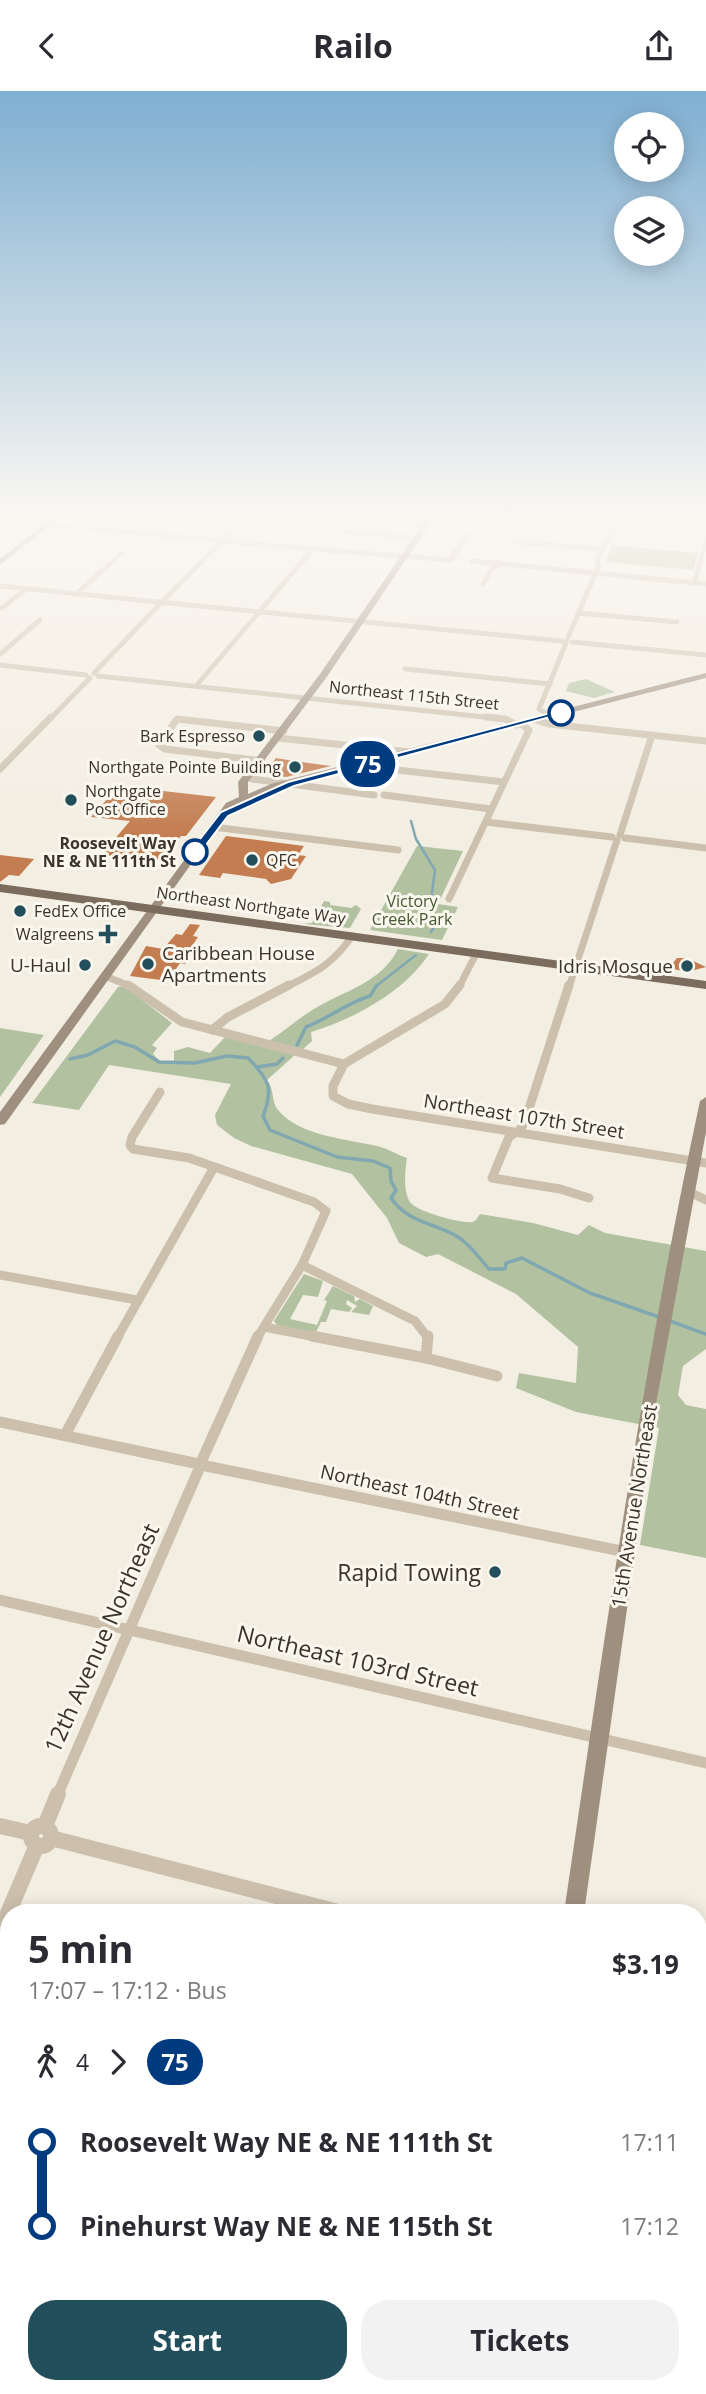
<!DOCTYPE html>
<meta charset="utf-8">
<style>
:root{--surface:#fff;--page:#f2f2f3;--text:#2b2b33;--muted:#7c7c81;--accent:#224f5b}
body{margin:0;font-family:"Open Sans",sans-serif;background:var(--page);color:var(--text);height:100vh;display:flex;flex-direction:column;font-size:26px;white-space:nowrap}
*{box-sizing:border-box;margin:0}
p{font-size:23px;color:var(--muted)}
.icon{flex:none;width:38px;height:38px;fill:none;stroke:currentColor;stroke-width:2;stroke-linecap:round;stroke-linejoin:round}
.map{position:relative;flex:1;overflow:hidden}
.side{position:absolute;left:0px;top:1813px;width:707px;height:490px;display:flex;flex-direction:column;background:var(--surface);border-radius:28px 28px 0 0;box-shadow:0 4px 18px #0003}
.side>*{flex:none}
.badge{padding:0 14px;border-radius:23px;font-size:24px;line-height:46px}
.tools{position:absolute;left:614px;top:21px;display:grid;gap:14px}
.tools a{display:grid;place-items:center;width:70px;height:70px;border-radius:50%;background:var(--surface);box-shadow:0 4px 18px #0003;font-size:35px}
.map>.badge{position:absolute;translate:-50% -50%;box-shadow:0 0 0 4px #fff}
.legs{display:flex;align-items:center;gap:10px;height:77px;padding:0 28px;font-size:23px}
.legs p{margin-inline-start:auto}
.summary{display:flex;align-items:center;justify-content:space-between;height:119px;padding:0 28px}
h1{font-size:38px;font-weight:700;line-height:52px}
.cta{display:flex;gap:14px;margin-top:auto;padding:14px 28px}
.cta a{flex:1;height:80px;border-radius:28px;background:var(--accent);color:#fff;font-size:28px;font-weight:700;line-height:80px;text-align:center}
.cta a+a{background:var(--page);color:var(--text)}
ul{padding:0 28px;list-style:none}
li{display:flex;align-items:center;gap:24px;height:84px;font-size:26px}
li i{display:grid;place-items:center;width:10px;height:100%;margin:0 9px;background:currentColor}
li i::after{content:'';width:18px;height:18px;margin:-9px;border:5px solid;border-radius:50%;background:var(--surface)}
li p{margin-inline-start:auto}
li:first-child i{background:linear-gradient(#0000 50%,currentColor 0)}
li:last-child i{background:linear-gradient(currentColor 50%,#0000 0)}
header{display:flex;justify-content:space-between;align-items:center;height:91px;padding:0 28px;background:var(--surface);font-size:32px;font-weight:700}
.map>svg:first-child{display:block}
</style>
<header><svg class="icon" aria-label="back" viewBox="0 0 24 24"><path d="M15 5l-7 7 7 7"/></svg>Railo<svg class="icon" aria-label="share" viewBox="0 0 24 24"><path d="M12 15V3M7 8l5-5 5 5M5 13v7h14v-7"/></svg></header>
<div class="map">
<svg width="706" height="2303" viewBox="0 0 706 2303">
<rect width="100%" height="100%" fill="#f3eee2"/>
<g fill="#b2c2a1">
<path d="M612 454 698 462 693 479 606 471Z"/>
<path d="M586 588 615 601 594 607 566 600 569 592Z"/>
<path d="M417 755 463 760 438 813 458 816 442 849 370 839Z"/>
<path d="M324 810 330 811V814L351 817 356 814 361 818 350 837 304 833 312 832Z"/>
<path d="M398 858 429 863C404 901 354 928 311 941L312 950 302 959 269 950C286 939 301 925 319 915 349 898 381 891 398 858Z"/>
<path d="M124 895 172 932 152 954 157 957 153 963 160 970H174V960L188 956 210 962 226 945 296 963 267 989C275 999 271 1011 278 1019 300 1046 350 1048 381 1056 390 1059 398 1064 407 1067 405 1080 403 1100 410 1111 415 1120 462 1133 472 1131 476 1130 477 1127 480 1123L533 1132 578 1144 589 1134 605 1142 706 1160V1258L683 1275 678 1304 686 1314 706 1318V1467L640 1454 659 1337 576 1321 516 1297 519 1282 576 1292 578 1256 516 1203 438 1163 426 1166 399 1152 387 1127 352 1083 251 1055 234 1047 217 1034 215 1024 231 993 109 974 79 1019 32 1012 118 896Z"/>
<path d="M0 937 44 944 0 1006Z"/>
<path d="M304 1183 323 1190 318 1206 303 1204 290 1228 317 1234 327 1210 324 1209 333 1195 354 1205 355 1211 360 1208 373 1215 369 1224 351 1221 357 1215 347 1209 346 1213 352 1217 349 1221 331 1218 326 1231H321L315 1243 277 1234 274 1230Z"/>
</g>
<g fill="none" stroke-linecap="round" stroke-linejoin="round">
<g stroke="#81a7b0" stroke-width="2.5">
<path d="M411 730 416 748 435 779 431 809 434 836 431 841"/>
<path d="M375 896 416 864"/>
</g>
<g stroke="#81a7b0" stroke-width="3.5">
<path d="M297 954 306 936C329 927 349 911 370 905L377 894"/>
<path d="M70 968 88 964 115 950 135 956 159 971 195 972 227 965 248 967C269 988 274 998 263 1025L270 1039 337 1066 373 1070 390 1077 391 1090 396 1099 391 1107C408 1132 433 1131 458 1146 471 1154 479 1167 489 1178H505L506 1172 522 1167 590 1202 659 1226"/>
<path d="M257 976 277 973 283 967"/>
<path d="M670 1230 706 1243"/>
</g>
</g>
<g fill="#c37d50">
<path d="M276 667 294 670 331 675 286 686 264 683Z"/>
<path d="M119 695 216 706 186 745H181L161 769 101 764 130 730 91 726Z"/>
<path d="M226 745 304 755 298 764 306 765 291 788 271 793 266 788 223 782 220 787 199 784Z"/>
<path d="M0 764 34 768 19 785 9 784 0 791Z"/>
<path d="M190 833 200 834 193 845 198 846 192 855H194L191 861H193L185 873 180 872 168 890 130 885 146 855 163 858 176 843 182 844Z"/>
<path d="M677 867H687L706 876 687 881 669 877Z"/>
</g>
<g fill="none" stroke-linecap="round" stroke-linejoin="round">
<g stroke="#ccc0ad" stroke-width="5">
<path d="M567 421 706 433"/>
<path d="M346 428 426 434"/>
<path d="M0 430 218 449"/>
<path d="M345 441 418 447"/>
<path d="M223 449 250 421"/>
<path d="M225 450H218L450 469 468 444"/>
<path d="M515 451 601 458"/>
<path d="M472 470 706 493"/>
<path d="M694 492 706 449"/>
<path d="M483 493 492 477 498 474"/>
<path d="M0 495 158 511"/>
<path d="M76 503 122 462"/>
<path d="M163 510 221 451"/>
<path d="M165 512 158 511 562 550"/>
<path d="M2 517 26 498"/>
<path d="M578 522 677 531"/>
<path d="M567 549 598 476V466L619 426"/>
<path d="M572 551 706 564"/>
<path d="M0 563 40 529"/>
<path d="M0 574 86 584"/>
<path d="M405 578 550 593"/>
<path d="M94 582 161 512"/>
<path d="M98 585 503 628"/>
<path d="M196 595 313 458"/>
<path d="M550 625 539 618 566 552"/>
<path d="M50 628 90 587"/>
</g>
<g stroke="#ccc0ad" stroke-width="7">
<path d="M486 626 505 628 517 634"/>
<path d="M536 629 549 633 706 650"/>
<path d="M278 647 410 661"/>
<path d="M262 670 165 658 159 654 177 628 284 640"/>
<path d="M362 675 504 691"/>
<path d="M0 678 51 626"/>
<path d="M252 688 374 704"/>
<path d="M384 704 491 718"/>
<path d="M486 731 612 746"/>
<path d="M213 736 398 759"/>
<path d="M620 744 652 644"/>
<path d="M625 747 706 757"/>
<path d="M449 808 529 639 521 633"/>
<path d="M105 885 132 896"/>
<path d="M286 896C316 881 333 873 352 845"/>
<path d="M459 896 476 863"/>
<path d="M569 896 617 749"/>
</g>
<g stroke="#ccc0ad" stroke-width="9">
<path d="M128 894 182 931 344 973"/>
<path d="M460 894 445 913 344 973 333 995V1005L348 1013 372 1018 706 1072"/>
<path d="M569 894 525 1030 520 1039 509 1046 492 1087 560 1098 589 1107"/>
<path d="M212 939 228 926 289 894"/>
<path d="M160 1001 132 1046 130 1054 133 1058 189 1067 314 1111 326 1120 302 1174 257 1247"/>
<path d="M687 1100 706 1109"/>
<path d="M302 1174 415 1230 428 1247"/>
<path d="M0 1184 137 1209"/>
<path d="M264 1236 321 1247"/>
<path d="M117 1247 213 1078"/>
</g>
<g stroke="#ccc0ad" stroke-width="11">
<path d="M312 1245 426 1267 497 1285"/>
<path d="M426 1267 428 1245"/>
<path d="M0 1331 194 1372"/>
<path d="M65 1344 118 1245"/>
<path d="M202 1369 258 1245"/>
<path d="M206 1375 626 1461"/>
<path d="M0 1509 706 1672"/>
<path d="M57 1705 199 1378"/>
</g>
<g stroke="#ccc0ad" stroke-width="16">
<circle cx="41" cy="1745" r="10"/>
<path d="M0 1735 31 1742"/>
<path d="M45 1735 58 1703"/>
<path d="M51 1747 342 1822"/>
<path d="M0 1841 37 1754"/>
<path d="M698 1919 706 1921"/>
<path d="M0 2030 9 2032"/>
<path d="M698 2236 706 2238"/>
</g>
<g fill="#9f8f7e" fill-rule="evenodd">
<path d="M59 421H67L0 474V468Z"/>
<path d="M431 421H438L326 587 248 691V703L271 693 706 582V587L277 697 232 716 5 1033 0 1034V1021L226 712 239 706 238 691 320 583Z"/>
<path d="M706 1006V1041L656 1313 584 1822H564C604 1550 642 1279 700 1010Z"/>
<path d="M493 2294H519L518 2303H492Z"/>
</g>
<path fill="#7b6c5d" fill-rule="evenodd" d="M0 793 706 890V898L0 801Z"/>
</g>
<linearGradient id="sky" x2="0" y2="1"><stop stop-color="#7fafd2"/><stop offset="0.57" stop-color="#faf7f2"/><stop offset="1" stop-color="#faf7f2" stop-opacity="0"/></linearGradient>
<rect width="706" height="744" fill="url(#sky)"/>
<path fill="#003b80" stroke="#fff" stroke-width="2" d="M558 620 565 622 294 695 228 725 199 763 190 761 221 721 288 691Z"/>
<g fill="#fff" stroke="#003b80" stroke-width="3.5">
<circle cx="561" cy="622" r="12"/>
<circle cx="195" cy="761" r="12"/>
</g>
<g fill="#224f5b" stroke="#faf7ee" stroke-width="2.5">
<circle cx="259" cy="645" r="7"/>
<circle cx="295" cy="676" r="7"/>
<circle cx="71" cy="709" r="7"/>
<circle cx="252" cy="769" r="7"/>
<circle cx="20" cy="820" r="7"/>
<path d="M104.5 832.5h7v7h7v7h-7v7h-7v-7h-7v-7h7z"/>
<circle cx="148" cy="873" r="7"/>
<circle cx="85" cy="874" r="7"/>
<circle cx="687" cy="875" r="7"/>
<circle cx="495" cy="1481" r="7"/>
</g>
<g text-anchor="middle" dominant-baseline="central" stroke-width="6" stroke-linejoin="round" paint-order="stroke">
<g font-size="16" fill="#3a322c" stroke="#faf7ee">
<text transform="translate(414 604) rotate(6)">Northeast 115th Street</text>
<text transform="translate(251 814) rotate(8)">Northeast Northgate Way</text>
</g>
<g font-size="16" fill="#3a322c" stroke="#faf7ee" text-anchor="end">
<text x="245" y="645">Bark Espresso</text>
<text x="281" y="676">Northgate Pointe Building</text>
<text x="85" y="700" text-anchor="start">Northgate<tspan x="85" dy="18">Post Office</tspan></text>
<text x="266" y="769" text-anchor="start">QFC</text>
<text x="34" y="820" text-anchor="start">FedEx Office</text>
<text x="94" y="843">Walgreens</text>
</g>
<g font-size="16" font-weight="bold" fill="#3a322c" stroke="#faf7ee" text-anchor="end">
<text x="176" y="752">Roosevelt Way<tspan x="176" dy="18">NE &amp; NE 111th St</tspan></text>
</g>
<g font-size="16" fill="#435830" stroke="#faf7ee">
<text x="412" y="810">Victory<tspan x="412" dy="18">Creek Park</tspan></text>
</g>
<g font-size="19" fill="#3a322c" stroke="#faf7ee" text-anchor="end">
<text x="162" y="862" text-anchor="start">Caribbean House<tspan x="162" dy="22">Apartments</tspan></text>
<text x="71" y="874">U-Haul</text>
<text x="673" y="875">Idris Mosque</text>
</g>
<g font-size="19" fill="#3a322c" stroke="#faf7ee">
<text transform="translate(524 1025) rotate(9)">Northeast 107th Street</text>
<text transform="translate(420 1401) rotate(12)">Northeast 104th Street</text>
<text transform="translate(634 1415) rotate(-81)">15th Avenue Northeast</text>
</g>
<g font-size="23" fill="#3a322c" stroke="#faf7ee" text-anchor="end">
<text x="481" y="1481">Rapid Towing</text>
</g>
<g font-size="23" fill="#3a322c" stroke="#faf7ee">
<text transform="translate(101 1547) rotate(-66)">12th Avenue Northeast</text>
<text transform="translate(358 1569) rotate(13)">Northeast 103rd Street</text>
</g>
</g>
</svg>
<div class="tools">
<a><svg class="icon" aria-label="locate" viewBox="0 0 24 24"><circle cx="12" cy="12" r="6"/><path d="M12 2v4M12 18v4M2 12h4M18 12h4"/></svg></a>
<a><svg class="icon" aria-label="layers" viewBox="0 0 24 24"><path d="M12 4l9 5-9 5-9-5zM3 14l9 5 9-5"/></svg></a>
</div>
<b class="badge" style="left:368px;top:673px;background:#003b80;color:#fff">75</b>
<section class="side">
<div class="summary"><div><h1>5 min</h1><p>17:07 – 17:12 · Bus</p></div><b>$3.19</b></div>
<div class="legs"><svg class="icon" aria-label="walk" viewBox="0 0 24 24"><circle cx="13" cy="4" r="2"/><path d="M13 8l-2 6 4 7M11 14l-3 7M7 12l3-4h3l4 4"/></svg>4<svg class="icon" aria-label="forward" viewBox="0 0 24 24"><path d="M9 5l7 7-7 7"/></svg><b class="badge" style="background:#003b80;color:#fff">75</b></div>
<ul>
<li><i style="color:#003b80"></i><b>Roosevelt Way NE &amp; NE 111th St</b><p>17:11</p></li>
<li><i style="color:#003b80"></i><b>Pinehurst Way NE &amp; NE 115th St</b><p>17:12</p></li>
</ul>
<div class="cta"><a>Start</a><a>Tickets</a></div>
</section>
</div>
